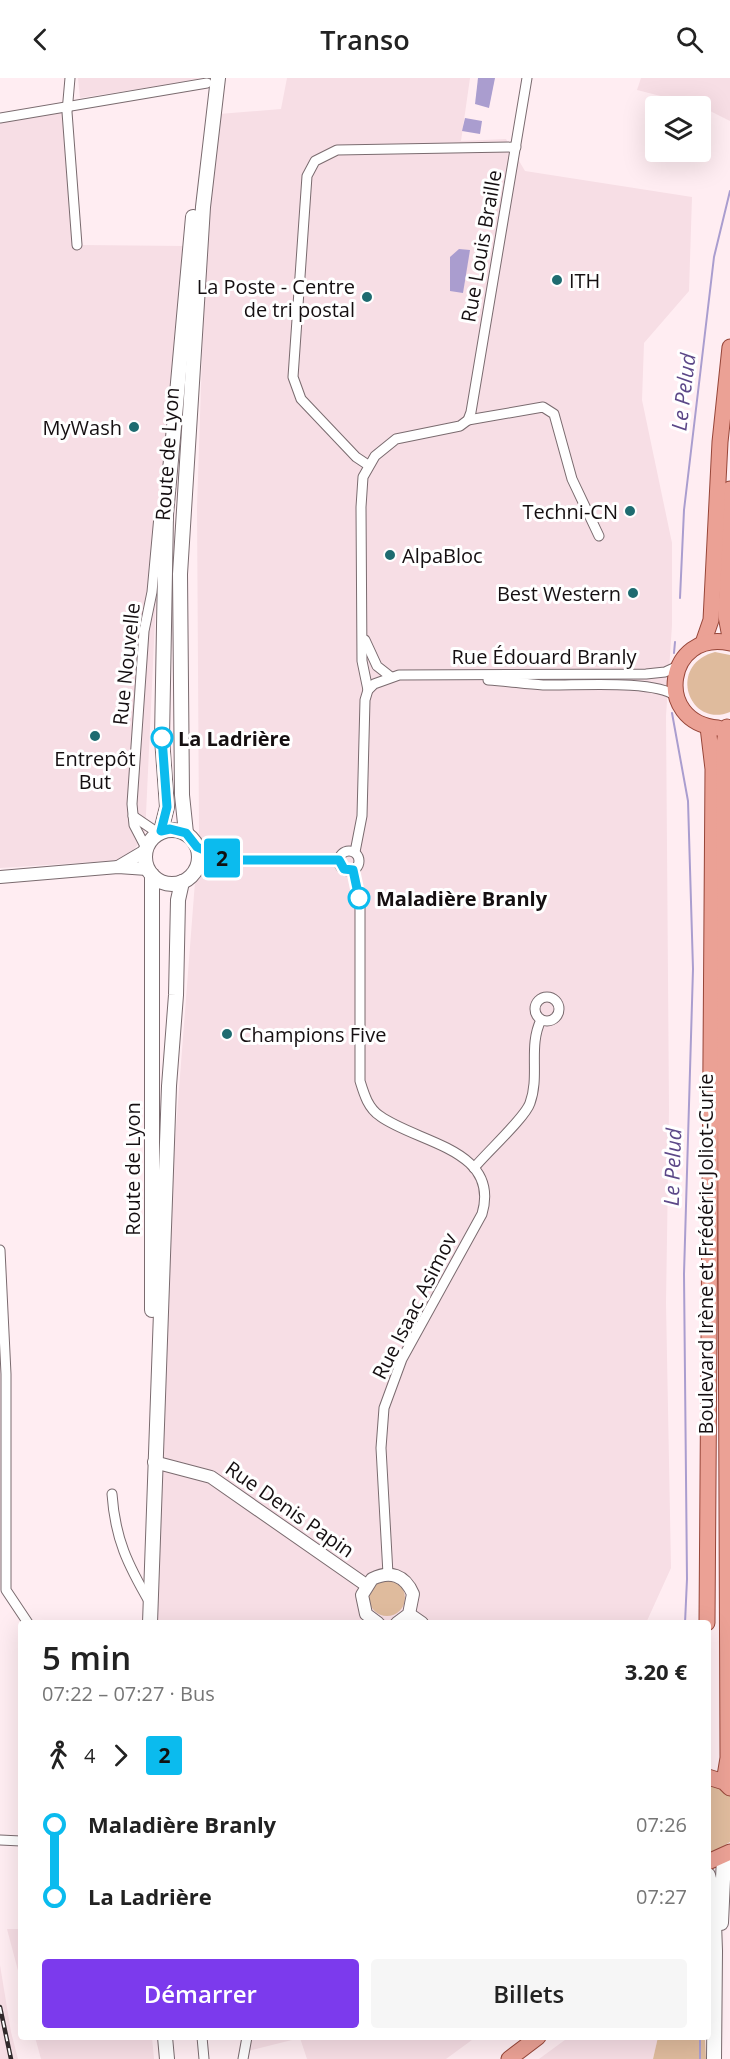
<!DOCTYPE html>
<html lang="fr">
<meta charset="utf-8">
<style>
:root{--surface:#fff;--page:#f6f6f6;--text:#222;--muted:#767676;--accent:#7c3aed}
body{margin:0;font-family:"Open Sans",sans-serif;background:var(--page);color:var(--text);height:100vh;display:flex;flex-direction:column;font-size:22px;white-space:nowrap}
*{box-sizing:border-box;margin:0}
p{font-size:20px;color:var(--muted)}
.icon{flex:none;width:33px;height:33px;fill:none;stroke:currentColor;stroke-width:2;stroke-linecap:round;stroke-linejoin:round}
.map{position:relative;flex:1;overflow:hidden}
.sheet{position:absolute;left:18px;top:1542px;width:693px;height:420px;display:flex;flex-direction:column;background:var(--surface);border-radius:6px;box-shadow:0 6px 24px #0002}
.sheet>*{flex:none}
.badge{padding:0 12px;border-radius:4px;font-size:21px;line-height:39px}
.tools{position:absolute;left:645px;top:18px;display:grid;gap:12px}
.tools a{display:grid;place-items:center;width:66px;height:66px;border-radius:6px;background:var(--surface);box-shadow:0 6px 24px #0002;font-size:30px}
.map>.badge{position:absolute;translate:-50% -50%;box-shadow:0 0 0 3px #fff}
.legs{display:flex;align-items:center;gap:9px;height:66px;padding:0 24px;font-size:20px}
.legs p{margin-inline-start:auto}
.head{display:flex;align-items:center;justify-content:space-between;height:102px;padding:0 24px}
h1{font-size:33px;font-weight:600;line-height:45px}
.primary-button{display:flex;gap:12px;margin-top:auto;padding:12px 24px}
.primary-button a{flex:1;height:69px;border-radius:6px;background:var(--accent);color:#fff;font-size:24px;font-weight:600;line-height:69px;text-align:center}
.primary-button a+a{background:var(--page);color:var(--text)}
ul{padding:0 24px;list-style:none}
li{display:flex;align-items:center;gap:21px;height:72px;font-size:22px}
li i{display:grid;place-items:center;width:9px;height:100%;margin:0 8px;background:currentColor}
li i::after{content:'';width:15px;height:15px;margin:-8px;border:4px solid;border-radius:50%;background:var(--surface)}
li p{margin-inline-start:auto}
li:first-child i{background:linear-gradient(#0000 50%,currentColor 0)}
li:last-child i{background:linear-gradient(currentColor 50%,#0000 0)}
header{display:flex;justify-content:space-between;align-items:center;height:78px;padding:0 24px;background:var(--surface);font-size:27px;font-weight:600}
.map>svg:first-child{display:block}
</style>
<header><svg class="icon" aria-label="back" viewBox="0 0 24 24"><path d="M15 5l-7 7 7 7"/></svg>Transo<svg class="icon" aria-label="search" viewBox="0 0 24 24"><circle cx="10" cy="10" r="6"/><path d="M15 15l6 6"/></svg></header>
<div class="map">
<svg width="730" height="1981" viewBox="0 0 730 1981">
<rect width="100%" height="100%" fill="#ffedf2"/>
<g fill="#f7dee5">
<path d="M78 0H204V1L80 20Z"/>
<path d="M287 0H470L461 63 506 61 525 93 692 119 689 213 644 265 642 322 672 465V547L666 638 669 1031 666 1225 671 1490 646 1545H158L159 1362 169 1141 199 752 197 429 205 187 217 41 219 36 281 31Z"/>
<path d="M641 0H730V43L700 28 637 12Z"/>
<path d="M69 33 82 167 185 168 159 456 145 758 125 782 0 790V44Z"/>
<path d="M7 1851H21V1904Z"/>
<path d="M0 1887 11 1954 18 1981H0Z"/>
<path d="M35 1959H152L154 1981H41Z"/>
<path d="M249 1959H476L446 1981H307L300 1960 248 1973Z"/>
<path d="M569 1959H658L653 1981H539Z"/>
</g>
<g fill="#dfbb9d">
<path d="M715 574 730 577V634C689 651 666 587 715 574Z"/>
<circle cx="387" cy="1520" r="18"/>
<path d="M708 1705 723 1711 730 1718V1764L708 1777Z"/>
<path d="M658 1959H705L706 1981H653Z"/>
</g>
<g fill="#aa9dcf">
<path d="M478 0H495L489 30 475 26Z"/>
<path d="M465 40 482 43 480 56 462 53Z"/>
<path d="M459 171 470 172 463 215 450 213V179Z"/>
</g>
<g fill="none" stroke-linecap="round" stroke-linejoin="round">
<g stroke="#aa9dcf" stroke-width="2">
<path d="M680 520 684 432 714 179 730 113"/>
<path d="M674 575 675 564"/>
<path d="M672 635 688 723 693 891 684 1196 687 1501 685 1545"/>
<path d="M700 1981V1959"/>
</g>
<defs>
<g id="minor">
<path d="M70 0 67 34 77 167"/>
<path d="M0 40 207 5"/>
<path d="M468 342 543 329 554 336 572 401 599 458"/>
<path d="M368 387 356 379 301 321 293 299 307 98 315 83 337 72 516 69"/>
<path d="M365 562 377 588 391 599"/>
<path d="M488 602C507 603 525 606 543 607 574 608 653 601 676 618"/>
<path d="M368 612 362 583 361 429 363 399 375 378 396 361 460 348 468 342 471 334 527 0"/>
<path d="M133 738 158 755"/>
<path d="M197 769 226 782"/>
<path d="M146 770 134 747 132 726 144 553 152 514 159 438"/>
<circle cx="349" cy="783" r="10"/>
<path d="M355 774 362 738 365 622 368 612 374 606 399 597 646 596 665 594 678 588"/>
<path d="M353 792 360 824V1003C364 1016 368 1030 380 1038 417 1065 501 1071 482 1136L402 1281 384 1330 381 1370 388 1496"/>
<path d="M195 793 226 782H340"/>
<circle cx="547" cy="931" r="12"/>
<path d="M474 1090C486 1075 525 1040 530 1025 540 998 528 968 541 942"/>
<path d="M0 1172 6 1296V1512L28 1545"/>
<path d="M112 1416C115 1461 128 1487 150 1525"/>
<path d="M0 1762 21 1763"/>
<path d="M202 1959 204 1981"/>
<path d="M243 1981 247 1959"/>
</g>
<g id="tertiary">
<path d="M118 789 145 773"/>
<path d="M0 799 118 789 147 791"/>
<path d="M154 1384 211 1399 366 1507"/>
<path d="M409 1536 422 1545"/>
<path d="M378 1545 366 1536 362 1517 372 1501C390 1492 405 1497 413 1516L409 1536 397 1545"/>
</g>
<g id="secondary">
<circle cx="172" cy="779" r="27"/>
<path d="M161 753 167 729 162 660 166 437 193 139"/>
<path d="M186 755 182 717 180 496 203 129 218 0"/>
<path d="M152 797V1232"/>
<path d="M150 1545 169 1008 176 917 178 822 182 804"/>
<path d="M708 1797 713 1816 715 1873 714 1981"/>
<path d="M721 1845 724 1779"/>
<path d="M165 1959 167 1981"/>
</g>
<g id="primary">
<path d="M730 411 726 538 730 559"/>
<path d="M703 565 711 542 720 364 730 269"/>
<path d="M718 650C652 644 667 551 730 565"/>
<path d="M707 1545 713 691 708 649"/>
<path d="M708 1699 724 1704 730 1710"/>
<path d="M724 1704 728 1680 724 666 727 649"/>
<path d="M708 1784 730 1774"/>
<path d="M509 1981 538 1959"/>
</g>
</defs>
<use href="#minor" stroke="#7a6b6f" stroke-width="11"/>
<use href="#tertiary" stroke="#7a6b6f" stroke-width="14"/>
<use href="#secondary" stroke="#7a6b6f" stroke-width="16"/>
<use href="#primary" stroke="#974639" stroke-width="17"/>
<use href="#minor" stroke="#fff" stroke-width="9"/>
<use href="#tertiary" stroke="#fff" stroke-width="12"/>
<use href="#secondary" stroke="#fff" stroke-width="14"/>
<use href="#primary" stroke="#eba195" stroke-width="15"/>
<defs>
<path id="rail" d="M0 1929 11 1981"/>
</defs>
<use href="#rail" stroke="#322a2c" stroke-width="4.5"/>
<use href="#rail" stroke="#fff" stroke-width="2" stroke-dasharray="7" stroke-linecap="butt"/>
</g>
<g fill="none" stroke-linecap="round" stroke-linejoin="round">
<defs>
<path id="line-1" d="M162 660 167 729 161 753 170 751 186 755 197 769 226 782H339L344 791 353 792 359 820"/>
</defs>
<use href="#line-1" stroke="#fff" stroke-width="14"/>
<use href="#line-1" stroke="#0bbbee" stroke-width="9"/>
</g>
<g fill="#1e6b70" stroke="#fff" stroke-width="2">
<circle cx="557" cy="202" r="6"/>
<circle cx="367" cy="219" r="6"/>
<circle cx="134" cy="349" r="6"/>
<circle cx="630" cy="433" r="6"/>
<circle cx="390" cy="477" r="6"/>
<circle cx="633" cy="515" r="6"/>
<circle cx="95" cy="658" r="6"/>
<circle cx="227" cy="956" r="6"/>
</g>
<g fill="#fff" stroke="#0bbbee" stroke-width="3">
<circle cx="162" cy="660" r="10"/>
<circle cx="359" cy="820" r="10"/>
</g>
<g text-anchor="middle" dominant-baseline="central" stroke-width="6" stroke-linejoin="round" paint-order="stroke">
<g font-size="20" fill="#150f11" stroke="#fff">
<text transform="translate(481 168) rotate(-80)">Rue Louis Braille</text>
<text transform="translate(167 376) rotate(-86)">Route de Lyon</text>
<text x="544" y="578">Rue Édouard Branly</text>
<text transform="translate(126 586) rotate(-84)">Rue Nouvelle</text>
<text transform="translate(132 1091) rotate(-90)">Route de Lyon</text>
<text transform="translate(705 1176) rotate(-90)">Boulevard Irène et Frédéric Joliot-Curie</text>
<text transform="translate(414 1228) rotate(-63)">Rue Isaac Asimov</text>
<text transform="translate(290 1431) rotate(35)">Rue Denis Papin</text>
</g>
<g font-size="20" fill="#150f11" stroke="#fff" text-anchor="end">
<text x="569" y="202" text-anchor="start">ITH</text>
<text x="355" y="208">La Poste - Centre<tspan x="355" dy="23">de tri postal</tspan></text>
<text x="122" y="349">MyWash</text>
<text x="618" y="433">Techni-CN</text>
<text x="402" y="477" text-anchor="start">AlpaBloc</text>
<text x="621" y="515">Best Western</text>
<text x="95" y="680" text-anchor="middle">Entrepôt<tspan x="95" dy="23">But</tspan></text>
<text x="239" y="956" text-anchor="start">Champions Five</text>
</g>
<g font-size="20" font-weight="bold" fill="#150f11" stroke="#fff" text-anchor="start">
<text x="178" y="660">La Ladrière</text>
<text x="376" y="820">Maladière Branly</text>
</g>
<g font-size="21" font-style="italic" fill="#5c4888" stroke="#fff">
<text transform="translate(683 314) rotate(-83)">Le Pelud</text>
<text transform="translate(672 1089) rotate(-88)">Le Pelud</text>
</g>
</g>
</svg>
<div class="tools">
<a><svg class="icon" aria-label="layers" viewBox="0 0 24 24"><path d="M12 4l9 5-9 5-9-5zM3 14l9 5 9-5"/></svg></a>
</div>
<b class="badge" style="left:222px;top:780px;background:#0bbbee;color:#111">2</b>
<section class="sheet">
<div class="head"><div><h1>5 min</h1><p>07:22 – 07:27 · Bus</p></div><b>3.20 €</b></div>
<div class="legs"><svg class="icon" aria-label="walk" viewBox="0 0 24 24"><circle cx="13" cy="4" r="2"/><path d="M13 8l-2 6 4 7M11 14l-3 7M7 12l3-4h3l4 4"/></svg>4<svg class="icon" aria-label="forward" viewBox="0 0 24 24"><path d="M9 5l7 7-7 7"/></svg><b class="badge" style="background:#0bbbee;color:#111">2</b></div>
<ul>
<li><i style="color:#0bbbee"></i><b>Maladière Branly</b><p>07:26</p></li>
<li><i style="color:#0bbbee"></i><b>La Ladrière</b><p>07:27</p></li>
</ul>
<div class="primary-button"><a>Démarrer</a><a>Billets</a></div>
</section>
</div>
